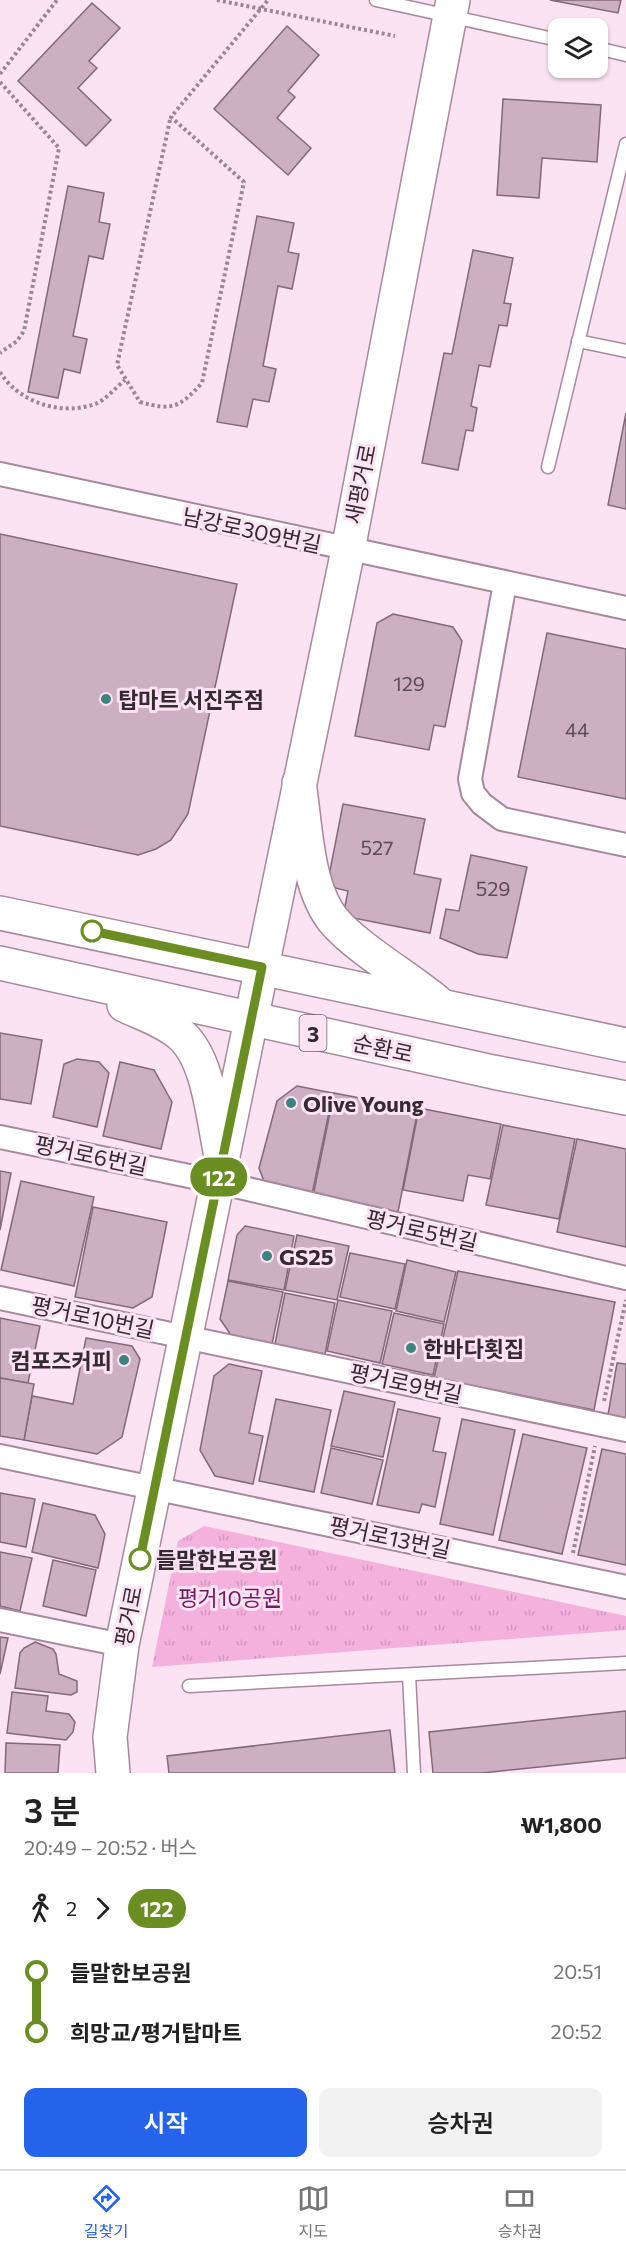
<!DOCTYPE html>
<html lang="ko">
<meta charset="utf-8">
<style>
:root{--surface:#fff;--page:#f2f2f2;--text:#222;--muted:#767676;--line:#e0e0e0;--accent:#2563eb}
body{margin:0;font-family:Commissioner,"Noto Sans KR",sans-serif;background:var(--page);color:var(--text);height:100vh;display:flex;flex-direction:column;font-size:22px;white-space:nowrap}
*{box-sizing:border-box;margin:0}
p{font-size:20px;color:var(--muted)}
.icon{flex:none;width:33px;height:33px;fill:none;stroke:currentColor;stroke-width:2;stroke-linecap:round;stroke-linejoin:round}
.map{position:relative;height:1773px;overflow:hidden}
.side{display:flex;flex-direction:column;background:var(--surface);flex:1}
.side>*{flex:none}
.badge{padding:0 12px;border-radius:20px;font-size:21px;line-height:39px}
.buttons{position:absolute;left:548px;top:18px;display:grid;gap:12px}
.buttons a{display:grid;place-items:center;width:60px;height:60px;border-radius:12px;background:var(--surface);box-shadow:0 2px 4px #0004;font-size:30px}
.map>.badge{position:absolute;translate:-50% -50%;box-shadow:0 0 0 3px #fff}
.legs{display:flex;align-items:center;gap:9px;height:66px;padding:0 24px;font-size:20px}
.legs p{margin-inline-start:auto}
.headline{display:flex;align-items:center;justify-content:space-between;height:102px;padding:0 24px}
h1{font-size:33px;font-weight:600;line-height:45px}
.button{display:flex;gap:12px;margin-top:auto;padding:12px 24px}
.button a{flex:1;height:69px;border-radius:12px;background:var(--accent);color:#fff;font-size:24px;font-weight:600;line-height:69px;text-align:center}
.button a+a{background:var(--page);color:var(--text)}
ul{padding:0 24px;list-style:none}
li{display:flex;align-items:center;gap:21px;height:60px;font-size:22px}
li i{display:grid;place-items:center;width:9px;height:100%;margin:0 8px;background:currentColor}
li i::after{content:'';width:15px;height:15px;margin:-8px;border:4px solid;border-radius:50%;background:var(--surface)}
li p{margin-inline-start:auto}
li:first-child i{background:linear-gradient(#0000 50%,currentColor 0)}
li:last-child i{background:linear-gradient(currentColor 50%,#0000 0)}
.tab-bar{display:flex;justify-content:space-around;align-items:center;height:84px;border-top:2px solid var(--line);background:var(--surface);font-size:16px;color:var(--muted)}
.tab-bar a{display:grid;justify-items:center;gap:3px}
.tab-bar .current{color:var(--accent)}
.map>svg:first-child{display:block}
</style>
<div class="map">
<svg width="626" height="1773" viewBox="0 0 626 1773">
<defs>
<pattern id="park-tufts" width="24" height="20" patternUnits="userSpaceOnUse" patternTransform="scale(1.5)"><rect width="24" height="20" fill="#f5b1de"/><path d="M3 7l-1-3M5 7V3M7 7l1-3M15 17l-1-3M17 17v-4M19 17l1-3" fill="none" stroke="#d398bf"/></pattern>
</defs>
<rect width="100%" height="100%" fill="#fce3f3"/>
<path fill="url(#park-tufts)" d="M204 1526 626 1616V1630L152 1667 178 1541Z"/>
<g fill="#ccafc1" stroke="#83697a" stroke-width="1.5">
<path d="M550 0H621L618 13Z"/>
<path d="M92 3 120 28 89 61 97 68 78 88 111 120 86 146 18 81Z"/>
<path d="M287 26 319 55 288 91 295 97 277 118 311 148 288 175 214 109Z"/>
<path d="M503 99 601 105 597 162 542 158 539 198 497 195Z"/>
<path d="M68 186 104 193 99 222 110 224 103 259 89 256 73 336 87 339 80 373 64 369 58 398 28 392Z"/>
<path d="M257 216 294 223 288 252 299 254 292 289 278 286 263 366 276 369 269 402 253 399 247 427 217 422Z"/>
<path d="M473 250 513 258 504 303 511 304 507 326 499 325 490 367 479 365 471 406 477 408 473 431 466 430 458 470 422 463 444 353 452 354Z"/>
<path d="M626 413V509L608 505Z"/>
<path d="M0 534 237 584 188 814 171 840 156 849 138 855 0 826Z"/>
<path d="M393 614 453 627 462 641 445 727 434 725 429 750 355 736 377 623Z"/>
<path d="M547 633 626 649V799L518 777Z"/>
<path d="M343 804 425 819 414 874 441 879 430 933 343 916 348 891 327 886Z"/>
<path d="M471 855 527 867 507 958 478 954 440 938 446 909 459 911Z"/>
<path d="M0 1033 42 1040 31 1104 0 1099Z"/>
<path d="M77 1059 99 1062 109 1073 97 1127 53 1117 64 1064Z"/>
<path d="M120 1062 154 1070 172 1102 161 1149 103 1136Z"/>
<path d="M297 1086 333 1093 312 1194 265 1184 259 1168 277 1101Z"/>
<path d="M334 1093 418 1109 397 1217 312 1201Z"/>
<path d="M419 1108 501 1124 490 1179 468 1175 463 1201 403 1190Z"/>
<path d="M503 1125 575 1139 559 1219 486 1205Z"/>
<path d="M577 1139 626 1149V1247L557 1232Z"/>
<path d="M0 1171 11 1173 0 1230Z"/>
<path d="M21 1181 94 1197 74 1286 1 1270Z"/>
<path d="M93 1207 167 1222 152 1297 133 1308 75 1297Z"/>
<path d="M245 1226 294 1236 284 1290 228 1280 237 1235Z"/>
<path d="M297 1235 349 1246 337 1300 285 1290Z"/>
<path d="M350 1253 405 1264 395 1309 340 1297Z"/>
<path d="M407 1260 456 1272 444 1322 396 1311Z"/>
<path d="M458 1271 615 1302 594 1410 434 1378Z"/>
<path d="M228 1281 283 1292 272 1344 231 1335 220 1319Z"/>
<path d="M285 1293 335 1303 325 1354 275 1344Z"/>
<path d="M338 1300 392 1311 380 1363 327 1351Z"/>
<path d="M394 1313 444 1324 433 1375 382 1364Z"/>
<path d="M0 1318 40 1326 28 1383 0 1378Z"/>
<path d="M86 1338 132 1346 140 1359 122 1437 97 1454 24 1440 32 1396 73 1404Z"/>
<path d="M617 1363 626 1364V1418L608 1415Z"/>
<path d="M229 1364 262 1371 249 1433 263 1436 253 1484 215 1476 200 1450 214 1376Z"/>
<path d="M0 1378 34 1384 24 1440 0 1436Z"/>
<path d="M344 1391 395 1402 383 1457 331 1446Z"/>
<path d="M276 1399 331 1410 314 1492 259 1481Z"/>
<path d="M398 1409 440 1418 433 1451 446 1453 435 1507 422 1504 419 1513 377 1505Z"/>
<path d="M462 1419 515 1430 493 1535 440 1524Z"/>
<path d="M523 1434 587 1448 562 1554 499 1540Z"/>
<path d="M331 1448 383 1460 372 1504 321 1493Z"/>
<path d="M602 1449 626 1454V1565L578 1555Z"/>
<path d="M0 1493 35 1499 26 1547 0 1542Z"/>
<path d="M43 1503 95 1515 105 1534 98 1568 32 1552Z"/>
<path d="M0 1552 32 1558 20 1611 0 1606Z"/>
<path d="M53 1560 96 1570 86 1616 43 1606Z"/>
<path d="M0 1637 8 1638 0 1674Z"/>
<path d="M35 1642 53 1649 56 1654 59 1674 77 1681V1692L71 1695 15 1688 20 1653 24 1648Z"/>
<path d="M12 1692 48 1696 46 1711 69 1714 75 1722 73 1732 66 1740 7 1733Z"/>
<path d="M626 1711V1758L482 1773H433L429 1732Z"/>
<path d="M390 1730 395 1773H169L167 1756Z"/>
<path d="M6 1743 60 1745 58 1773H5Z"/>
</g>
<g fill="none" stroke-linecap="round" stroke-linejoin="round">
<defs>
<g id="lane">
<path d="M376 0 558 40"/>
<path d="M597 48 626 55"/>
<path d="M578 341 626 351"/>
<path d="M548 467 626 144"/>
<path d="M409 1675 414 1773"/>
<path d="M189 1686 626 1663"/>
</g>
<g id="street">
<path d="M0 474 626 608"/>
<path d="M505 583 470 779 473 793 482 804 502 819 626 845"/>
<path d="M0 1137 218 1182 626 1278"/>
<path d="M0 1298 626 1430"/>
<path d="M0 1456 626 1587"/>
<path d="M0 1620 122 1645"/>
</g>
<path id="secondary" d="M113 1773 110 1737 122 1645 348 550 453 0"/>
<g id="primary">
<path d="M299 783C306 825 306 887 334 921 357 948 407 977 436 1001"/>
<path d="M0 913 626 1045"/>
<path d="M0 963 493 1072 626 1098"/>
<path d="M124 1005C143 1014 165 1021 181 1035 210 1060 213 1123 222 1160"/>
</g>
</defs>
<use href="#lane" stroke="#a68a9c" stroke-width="15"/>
<use href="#street" stroke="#a68a9c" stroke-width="26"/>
<use href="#secondary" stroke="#a68a9c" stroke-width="36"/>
<use href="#primary" stroke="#a68a9c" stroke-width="36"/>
<g stroke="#998793" stroke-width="4" stroke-dasharray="3 3" stroke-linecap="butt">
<path d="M217 0 395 36"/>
<path d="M0 74 57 0"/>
<path d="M0 82 59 148 24 331 17 341 0 353"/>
<path d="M170 120 117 365 140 402C172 411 179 408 202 383L244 182 171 117 268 0"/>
<path d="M0 372C19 403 62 416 95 404 106 400 116 387 125 380"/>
<path d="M604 1401 626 1300"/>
<path d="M573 1553 595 1446"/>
</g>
<use href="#lane" stroke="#fff" stroke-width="12"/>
<use href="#street" stroke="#fff" stroke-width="22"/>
<use href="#secondary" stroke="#fff" stroke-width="33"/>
<use href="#primary" stroke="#fff" stroke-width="33"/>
</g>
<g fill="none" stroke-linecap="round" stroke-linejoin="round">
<defs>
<path id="line-1" d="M92 931 262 967 140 1559"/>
</defs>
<use href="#line-1" stroke="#fff" stroke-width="14"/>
<use href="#line-1" stroke="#6b8e23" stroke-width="9"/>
</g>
<g fill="#3b837e" stroke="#fce3f3" stroke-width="2">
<circle cx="106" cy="699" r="6"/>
<circle cx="291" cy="1103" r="6"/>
<circle cx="267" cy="1256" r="6"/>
<circle cx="411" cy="1348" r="6"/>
<circle cx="124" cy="1360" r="6"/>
</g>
<g fill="#fff" stroke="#6b8e23" stroke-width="3">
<circle cx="92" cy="931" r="10"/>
<circle cx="140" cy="1559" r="10"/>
</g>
<g text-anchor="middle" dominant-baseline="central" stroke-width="6" stroke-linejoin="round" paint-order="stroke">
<g font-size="20" fill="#5b4b55">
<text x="409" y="683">129</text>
<text x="577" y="729">44</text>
<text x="377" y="847">527</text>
<text x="493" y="888">529</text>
</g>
<rect fill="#fce3f3" stroke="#71626b" stroke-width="1.5" x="299.5" y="1015" width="27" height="36" rx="4.5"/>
<g font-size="21" font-weight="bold" fill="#352a31">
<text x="313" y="1033">3</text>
</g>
<g font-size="22" fill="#352a31" stroke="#fce3f3">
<text transform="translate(360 484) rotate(-79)">새평거로</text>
<text transform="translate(252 530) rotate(12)">남강로309번길</text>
<text transform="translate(383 1048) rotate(12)">순환로</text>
<text transform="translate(91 1155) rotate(12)">평거로6번길</text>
<text transform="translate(422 1230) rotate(13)">평거로5번길</text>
<text transform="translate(93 1317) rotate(12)">평거로10번길</text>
<text transform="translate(406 1383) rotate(12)">평거로9번길</text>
<text transform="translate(390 1537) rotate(12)">평거로13번길</text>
<text transform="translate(128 1616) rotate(-79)">평거로</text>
</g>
<g font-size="22" font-weight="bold" fill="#352a31" stroke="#fce3f3" text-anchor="start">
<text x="118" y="699">탑마트 서진주점</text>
<text x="303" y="1103">Olive Young</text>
<text x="279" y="1256">GS25</text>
<text x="423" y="1348">한바다횟집</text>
<text x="112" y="1360" text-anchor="end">컴포즈커피</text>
</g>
<g font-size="22" font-weight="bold" fill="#352a31" stroke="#fce3f3" text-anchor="start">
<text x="156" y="1559">들말한보공원</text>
</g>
<g font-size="22" fill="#751b5f" stroke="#fce3f3">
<text x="230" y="1597">평거10공원</text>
</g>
</g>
</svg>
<div class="buttons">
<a><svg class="icon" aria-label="layers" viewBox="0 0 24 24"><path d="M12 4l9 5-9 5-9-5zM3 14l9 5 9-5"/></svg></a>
</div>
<b class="badge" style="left:219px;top:1177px;background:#6b8e23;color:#fff">122</b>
</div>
<section class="side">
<div class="headline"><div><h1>3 분</h1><p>20:49 – 20:52 · 버스</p></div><b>₩1,800</b></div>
<div class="legs"><svg class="icon" aria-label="walk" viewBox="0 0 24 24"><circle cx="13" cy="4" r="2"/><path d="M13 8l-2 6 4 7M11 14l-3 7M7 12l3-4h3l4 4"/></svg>2<svg class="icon" aria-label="forward" viewBox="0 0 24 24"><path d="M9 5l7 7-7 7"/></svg><b class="badge" style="background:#6b8e23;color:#fff">122</b></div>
<ul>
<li><i style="color:#6b8e23"></i><b>들말한보공원</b><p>20:51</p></li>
<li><i style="color:#6b8e23"></i><b>희망교/평거탑마트</b><p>20:52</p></li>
</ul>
<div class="button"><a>시작</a><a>승차권</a></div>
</section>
<nav class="tab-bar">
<a class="current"><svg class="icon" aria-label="directions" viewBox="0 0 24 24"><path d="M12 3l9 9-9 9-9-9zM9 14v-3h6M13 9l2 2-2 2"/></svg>길찾기</a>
<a><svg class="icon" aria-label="map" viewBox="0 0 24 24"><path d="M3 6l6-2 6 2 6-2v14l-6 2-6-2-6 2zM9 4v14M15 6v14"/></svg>지도</a>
<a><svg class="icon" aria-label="tickets" viewBox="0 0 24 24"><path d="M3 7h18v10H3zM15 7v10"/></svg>승차권</a>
</nav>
